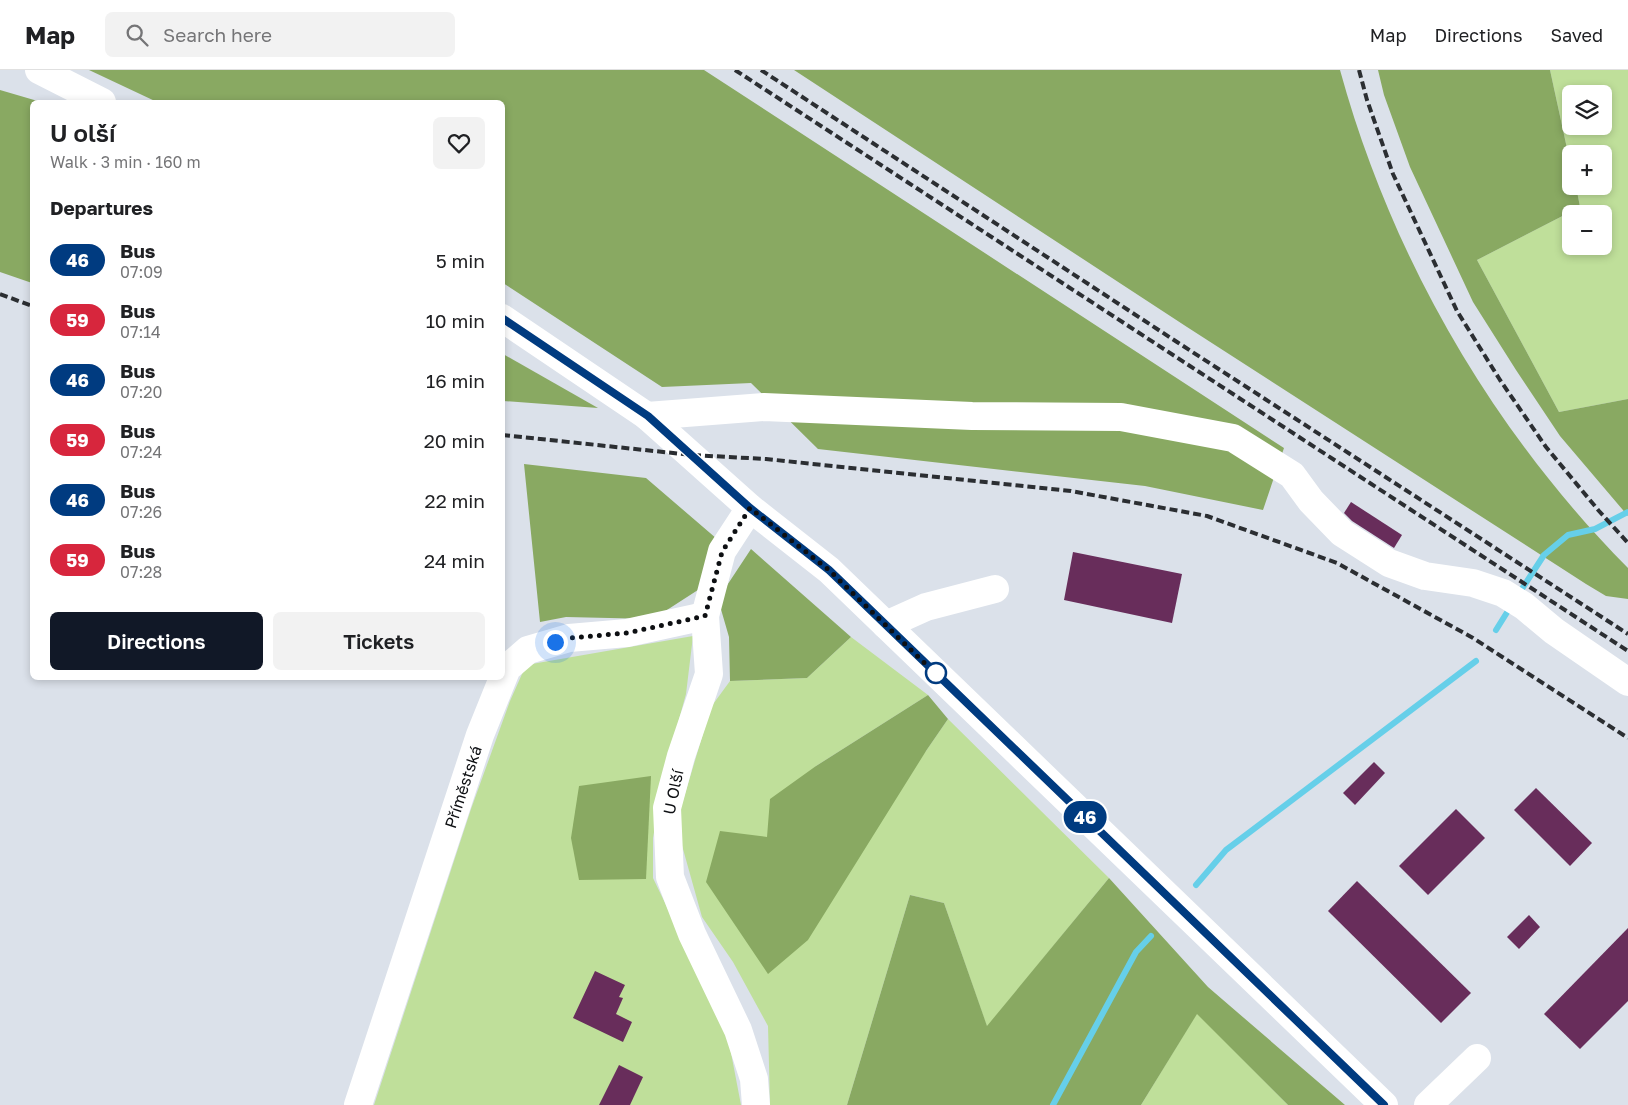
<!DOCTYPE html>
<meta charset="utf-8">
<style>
:root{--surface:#fff;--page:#f2f2f2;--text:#202124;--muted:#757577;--line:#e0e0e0;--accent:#111827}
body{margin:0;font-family:"Golos Text",sans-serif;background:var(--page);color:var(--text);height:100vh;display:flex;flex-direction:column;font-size:19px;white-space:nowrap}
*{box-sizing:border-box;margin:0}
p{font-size:16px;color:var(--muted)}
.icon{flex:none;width:28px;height:28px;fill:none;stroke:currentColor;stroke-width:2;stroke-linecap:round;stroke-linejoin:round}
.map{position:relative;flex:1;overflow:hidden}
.panel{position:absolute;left:30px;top:30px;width:475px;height:580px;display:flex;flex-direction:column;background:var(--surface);border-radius:8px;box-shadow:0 2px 8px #0003}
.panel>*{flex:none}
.badge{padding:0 10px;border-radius:16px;font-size:18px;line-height:32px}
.fabs{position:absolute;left:1562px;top:15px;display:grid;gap:10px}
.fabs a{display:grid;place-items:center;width:50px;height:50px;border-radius:8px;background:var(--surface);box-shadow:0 2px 8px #0003;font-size:25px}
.you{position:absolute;width:25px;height:25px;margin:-12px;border:4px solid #fff;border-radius:50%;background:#1a73e8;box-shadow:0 0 0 8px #1a73e833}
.map>.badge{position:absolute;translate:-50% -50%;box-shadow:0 0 0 2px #fff}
h2{padding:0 20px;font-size:19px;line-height:45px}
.round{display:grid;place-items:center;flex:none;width:52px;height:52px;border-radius:8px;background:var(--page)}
.overview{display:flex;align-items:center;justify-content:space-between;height:85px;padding:0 20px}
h1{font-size:24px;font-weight:600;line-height:38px}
.primary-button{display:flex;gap:10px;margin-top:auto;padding:10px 20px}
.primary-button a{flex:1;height:58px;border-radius:8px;background:var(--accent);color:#fff;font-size:20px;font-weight:600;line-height:58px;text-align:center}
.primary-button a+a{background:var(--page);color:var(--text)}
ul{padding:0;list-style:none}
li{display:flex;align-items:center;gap:15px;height:60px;padding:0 20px}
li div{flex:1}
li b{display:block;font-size:19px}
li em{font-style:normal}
li .badge{min-width:55px;font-weight:700;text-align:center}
header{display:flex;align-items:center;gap:30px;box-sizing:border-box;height:70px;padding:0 25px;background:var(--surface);border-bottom:1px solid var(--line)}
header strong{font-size:24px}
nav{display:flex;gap:28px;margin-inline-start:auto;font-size:18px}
.search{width:350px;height:45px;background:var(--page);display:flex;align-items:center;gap:12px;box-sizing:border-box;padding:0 18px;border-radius:8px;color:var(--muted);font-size:19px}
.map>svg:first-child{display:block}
</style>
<header>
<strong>Map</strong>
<div class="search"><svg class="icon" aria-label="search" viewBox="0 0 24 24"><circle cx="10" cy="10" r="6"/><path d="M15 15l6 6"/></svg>Search here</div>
<nav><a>Map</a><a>Directions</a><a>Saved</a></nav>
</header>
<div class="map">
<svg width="1628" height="1035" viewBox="0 0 1628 1035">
<rect width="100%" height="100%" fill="#dbe1ea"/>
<g fill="#bfdf9a" fill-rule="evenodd">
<path d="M1550 0H1628V329L1559 342 1477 190 1580 137 1576 116H1604V84H1571V97ZM1571 24H1604V56H1571ZM1571 144H1604V176H1571Z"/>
<path d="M693 566 686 624 664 704 653 768V808L727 962 741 1035H374L471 739 510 631 526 595Z"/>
<path d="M851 567 928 625 816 696 768 767 706 812 926 681 948 649 1109 808 987 957 944 833 910 825 847 1035H770L768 956 733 892 702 847 676 754 711 637 730 611 807 608Z"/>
<path d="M1197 943 1288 1035H1141Z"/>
</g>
<g fill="#89a962">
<path d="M89 0H704L1284 378 1263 440 1145 416 818 379 751 313 662 317 503 213 502 32H157Z"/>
<path d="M794 0H1340C1391 186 1492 361 1628 498V529L1606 526 1586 514 1187 257Z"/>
<path d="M1378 0H1550L1571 97V116H1576L1580 137 1477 190 1559 342 1628 329V446L1560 366 1516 300 1473 232 1410 97 1384 25Z"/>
<path d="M0 20 41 32H32V213L0 202Z"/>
<path d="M502 284H503L598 338 503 331Z"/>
<path d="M524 394 646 408 717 469 701 518 653 549 566 547 540 552Z"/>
<path d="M751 479 851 567 807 608 730 611 729 567 718 529Z"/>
<path d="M928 625 948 649 926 681 808 870 768 904 706 812 720 761 767 767 770 729 816 696Z"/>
<path d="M651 706 646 809 579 810 571 768 579 716Z"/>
<path d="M1109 808 1208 917 1345 1035H1288L1197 944 1141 1035H847L910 825 944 833 987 956Z"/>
</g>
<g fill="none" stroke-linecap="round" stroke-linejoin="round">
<g stroke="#66cfe9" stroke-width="6">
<path d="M1518 525 1544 485 1568 465 1595 459 1628 442"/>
<path d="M1496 560 1511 536"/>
<path d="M1196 815 1226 780 1476 591"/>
<path d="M1053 1035 1136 882 1151 866"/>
</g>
</g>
<g fill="#682d5b">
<path d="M1351 432 1402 465 1394 478 1352 451 1344 443Z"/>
<path d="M1073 482 1182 504 1172 553 1064 530Z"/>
<path d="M1374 692 1385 703 1355 735 1343 723Z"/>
<path d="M1536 718 1592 773 1570 796 1514 740Z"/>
<path d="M1456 739 1485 768 1428 825 1399 796Z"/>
<path d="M1357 811 1471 923 1441 953 1328 841Z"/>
<path d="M1529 845 1540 857 1519 879 1507 867Z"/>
<path d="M1628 858V931L1580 979 1544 944Z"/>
<path d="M595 901 625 915 619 927 623 928 616 944 632 952 623 972 573 948Z"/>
<path d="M619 995 643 1007 630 1035H599Z"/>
</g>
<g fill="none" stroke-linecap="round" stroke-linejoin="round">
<g stroke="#fff" stroke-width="28">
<path d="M39 0 102 32"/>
<path d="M502 248 647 346 750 438 829 500 1384 1035"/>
<path d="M647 346 764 337 972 346 1121 347 1233 368 1292 405 1311 431 1342 463 1389 493 1425 506 1473 513 1503 523 1524 536 1554 561 1628 612"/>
<path d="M750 438 722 481 705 546 709 604 681 686 667 738 670 807 692 864 738 960 754 1009 756 1035"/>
<path d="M886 555 926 537 995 519"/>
<path id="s1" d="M358 1035 480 665 507 598 528 580 569 568 627 563 705 546"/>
<path d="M1428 1035 1477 988"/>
</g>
<g stroke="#2b2e32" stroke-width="4" stroke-dasharray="8 4" stroke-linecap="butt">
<path d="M735 0 1628 581"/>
<path d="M761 0 1177 272 1628 564"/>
<path d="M1359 0 1367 30 1393 104 1457 241 1500 310 1546 377 1599 441 1628 473"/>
<path d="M0 224 32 236"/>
<path d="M502 365 692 385 766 389 1071 421 1207 446 1337 493 1473 568 1628 668"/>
</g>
</g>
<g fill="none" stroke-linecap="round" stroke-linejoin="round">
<defs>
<path id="line" d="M502 248 648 346 750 438 829 500 1384 1035"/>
</defs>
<use href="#line" stroke="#fff" stroke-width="11"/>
<use href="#line" stroke="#003b80" stroke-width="8"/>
<path stroke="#0d0f12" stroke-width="5" stroke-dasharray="0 9" d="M555 572 569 568 627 563 705 546 722 482 750 438 829 500 942 610 936 603"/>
</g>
<circle fill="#fff" stroke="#003b80" stroke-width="2.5" cx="936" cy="603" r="10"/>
<g text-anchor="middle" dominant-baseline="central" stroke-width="5" stroke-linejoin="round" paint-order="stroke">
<g font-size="16" fill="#0d0f12" stroke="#fff">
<text stroke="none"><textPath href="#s1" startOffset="335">Příměstská</textPath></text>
<text transform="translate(673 722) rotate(-78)">U Olší</text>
</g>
</g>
</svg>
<div class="fabs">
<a><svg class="icon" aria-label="layers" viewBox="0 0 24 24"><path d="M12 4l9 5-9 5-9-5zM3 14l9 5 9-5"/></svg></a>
<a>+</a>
<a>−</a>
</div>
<div class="you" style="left:555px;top:572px"></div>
<b class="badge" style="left:1085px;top:747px;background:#003b80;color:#fff">46</b>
<section class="panel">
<div class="overview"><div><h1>U olší</h1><p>Walk · 3 min · 160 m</p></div><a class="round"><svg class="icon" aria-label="heart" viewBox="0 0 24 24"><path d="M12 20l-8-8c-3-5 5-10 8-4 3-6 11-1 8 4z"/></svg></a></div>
<h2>Departures</h2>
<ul>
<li><span class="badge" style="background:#003b80;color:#fff">46</span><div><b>Bus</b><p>07:09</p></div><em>5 min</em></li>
<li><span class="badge" style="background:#d7263d;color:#fff">59</span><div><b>Bus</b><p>07:14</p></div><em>10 min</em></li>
<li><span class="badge" style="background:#003b80;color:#fff">46</span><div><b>Bus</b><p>07:20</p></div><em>16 min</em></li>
<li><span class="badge" style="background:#d7263d;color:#fff">59</span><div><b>Bus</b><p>07:24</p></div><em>20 min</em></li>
<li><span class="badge" style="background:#003b80;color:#fff">46</span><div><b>Bus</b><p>07:26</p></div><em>22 min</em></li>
<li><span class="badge" style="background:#d7263d;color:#fff">59</span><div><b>Bus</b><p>07:28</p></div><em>24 min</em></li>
</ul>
<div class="primary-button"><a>Directions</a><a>Tickets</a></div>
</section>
</div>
